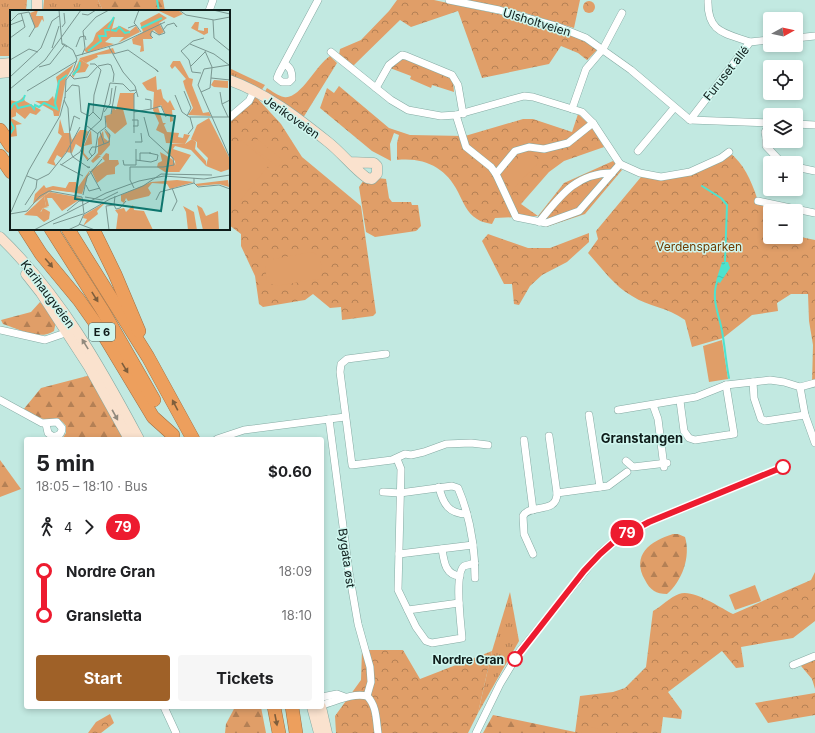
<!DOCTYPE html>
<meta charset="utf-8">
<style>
:root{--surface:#fff;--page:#f6f6f6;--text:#202124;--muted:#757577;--accent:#9f6128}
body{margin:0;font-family:Inter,sans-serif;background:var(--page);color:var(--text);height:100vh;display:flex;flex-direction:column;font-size:15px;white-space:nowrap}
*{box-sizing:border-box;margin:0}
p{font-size:13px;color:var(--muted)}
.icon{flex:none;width:22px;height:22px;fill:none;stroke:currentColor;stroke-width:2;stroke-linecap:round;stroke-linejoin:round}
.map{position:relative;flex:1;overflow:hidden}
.sheet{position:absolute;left:24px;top:437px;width:300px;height:272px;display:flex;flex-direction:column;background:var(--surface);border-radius:4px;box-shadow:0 2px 6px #0003}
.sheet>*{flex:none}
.badge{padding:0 8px;border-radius:13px;font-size:14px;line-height:26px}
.needle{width:26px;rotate:82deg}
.tools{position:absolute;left:763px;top:12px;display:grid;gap:8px}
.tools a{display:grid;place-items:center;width:40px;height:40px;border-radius:4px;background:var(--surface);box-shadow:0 2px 6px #0003;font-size:20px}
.map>.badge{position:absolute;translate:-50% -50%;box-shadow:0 0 0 2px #fff}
.legs{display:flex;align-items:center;gap:6px;height:44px;padding:0 12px;font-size:13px}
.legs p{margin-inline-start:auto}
.overview{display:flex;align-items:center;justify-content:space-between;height:68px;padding:0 12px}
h1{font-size:22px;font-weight:700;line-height:30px}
.primary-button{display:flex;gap:8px;margin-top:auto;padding:8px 12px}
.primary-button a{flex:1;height:46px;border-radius:4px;background:var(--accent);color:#fff;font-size:16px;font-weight:700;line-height:46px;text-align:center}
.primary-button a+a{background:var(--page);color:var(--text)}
ul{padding:0 12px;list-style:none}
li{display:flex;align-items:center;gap:14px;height:44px;font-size:15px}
li i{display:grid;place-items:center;width:6px;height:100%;margin:0 5px;background:currentColor}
li i::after{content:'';width:10px;height:10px;margin:-5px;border:3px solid;border-radius:50%;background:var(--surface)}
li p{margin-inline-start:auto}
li:first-child i{background:linear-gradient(#0000 50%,currentColor 0)}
li:last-child i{background:linear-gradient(currentColor 50%,#0000 0)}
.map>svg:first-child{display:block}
</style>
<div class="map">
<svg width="815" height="733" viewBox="0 0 815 733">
<defs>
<pattern id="grass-tufts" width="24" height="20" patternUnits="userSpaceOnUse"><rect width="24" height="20" fill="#e09e68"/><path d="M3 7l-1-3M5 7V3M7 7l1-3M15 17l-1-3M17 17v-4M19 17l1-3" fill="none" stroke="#b48055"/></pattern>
<pattern id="forest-firs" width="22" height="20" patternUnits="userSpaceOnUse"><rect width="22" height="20" fill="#e09e68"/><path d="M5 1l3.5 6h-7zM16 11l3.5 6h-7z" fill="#b48055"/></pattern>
<pattern id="park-crowns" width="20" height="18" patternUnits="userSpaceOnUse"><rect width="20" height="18" fill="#e09e68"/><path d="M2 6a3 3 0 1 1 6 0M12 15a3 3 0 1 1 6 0" fill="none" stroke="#b48055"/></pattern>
<pattern id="water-ripples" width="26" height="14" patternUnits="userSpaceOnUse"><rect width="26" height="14" fill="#4ee3ce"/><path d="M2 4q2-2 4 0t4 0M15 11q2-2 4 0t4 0" fill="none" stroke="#43c2b0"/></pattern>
</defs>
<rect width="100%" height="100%" fill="#c2e9e1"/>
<g fill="url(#grass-tufts)">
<path d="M0 0H27L26 11H11V56H0Z"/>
<path d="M44 0H98L103 11H43Z"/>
<path d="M229 68 265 85 261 91 229 76Z"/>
<path d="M510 592 519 641 478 713 492 651Z"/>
</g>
<g fill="url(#forest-firs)">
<path d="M98 0H163L165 11H103Z"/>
<path d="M40 302 56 321 54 331C39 341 19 329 3 324L1 320 31 312Z"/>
<path d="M91 375 125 439H62L66 433V426C59 416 55 420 44 419 37 418 30 413 23 410L41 388Z"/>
<path d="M0 460 21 489 0 497Z"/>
<path d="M673 534H678L685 537C691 557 682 581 667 594 656 594 650 590 645 580 631 555 650 541 673 534Z"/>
<path d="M235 707H261L266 733H225L226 724Z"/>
<path d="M493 715 575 732V733H483Z"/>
</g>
<g fill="url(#park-crowns)">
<path d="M397 0H434L521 19 555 28 585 41 597 50 587 60 578 53 561 46 549 64 482 78 458 11 411 27 400 20 352 67 339 55 340 49 361 40 389 11Z"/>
<path d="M467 0H580L574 28 522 12Z"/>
<circle cx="589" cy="7" r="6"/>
<path d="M330 56 337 63 303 118 264 93 267 88C272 91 278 96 284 97 300 100 316 65 330 56Z"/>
<path d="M406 59 449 77 453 81 454 92 432 85 431 88 410 79 411 76 390 68 400 60Z"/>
<path d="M339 86 389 128 410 135 465 136 523 119H533L572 132 578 114 592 127 604 147 564 161 549 172 521 204 538 216 564 183 613 161 622 170 585 214 546 227 538 216 495 218 492 224C487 223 481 222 477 219 467 213 463 202 458 192 446 168 425 157 397 160V143L399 135 394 133 390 144 391 161 372 151 320 108 327 88 334 93Z"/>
<path d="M252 95 258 99 281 124 302 157 361 206 376 313 373 316 342 320 341 307 330 308 313 294 305 300 263 307 259 304 255 276 241 246V234L229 225V118Z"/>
<path d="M729 152C744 164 751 180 757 198L805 211 797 220 796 226V211H770V237L796 236 815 240V383L812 384 813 345 809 321 808 294H791L777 303 778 311 752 315 723 338 692 347 685 320C667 307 649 307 632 296 614 286 602 268 588 253L598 239 596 231 641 177C682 183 695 173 729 152Z"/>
<path d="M378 178 386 179 389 198 392 202H411L412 205H418L421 226 416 231 375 237 366 232 359 187 364 180Z"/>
<path d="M589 233V242L567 262 542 275 530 286 519 305 514 304 512 284H504L482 241 488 234 528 248H550Z"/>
<path d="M815 572V621L793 638 741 647 744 667 736 668 722 651 668 692 682 711 681 719 663 717 661 733H575L580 696 613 692 625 688 646 667 653 611C662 606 670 597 679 594 692 588 721 608 733 614L811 580Z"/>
<path d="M362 650H403L420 679 492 651 478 713 468 733H336L335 716 361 680Z"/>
<path d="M815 656V689L812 679 801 666Z"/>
<path d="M815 693V715L768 723 755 703Z"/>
<path d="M110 714 114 723 101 733H88L96 722Z"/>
</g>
<g fill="#e09e68">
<path d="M257 139 283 160 278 167 251 146Z"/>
<path d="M241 140 270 164 234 208 229 204V154Z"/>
<path d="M529 149 539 162 515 187 501 173Z"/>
<path d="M312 252C321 255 325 271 319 279L275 286 267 281 265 266 268 260Z"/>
<path d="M722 340 728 379 709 382 703 346Z"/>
<path d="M755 585 761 601 735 610 729 595Z"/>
<path d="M582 726 616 731V733H581Z"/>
</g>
<path fill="url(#water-ripples)" d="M722 262H728L730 268 720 283 716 281Z"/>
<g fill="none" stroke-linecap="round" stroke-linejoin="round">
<g stroke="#4ee3ce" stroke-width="2">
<path d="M157 0 159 11"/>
<path d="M702 186 721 198 727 205 725 261"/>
<path d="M717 282C711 300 719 314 722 331 725 347 726 363 729 378"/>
</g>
<defs>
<g id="street">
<path d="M449 0 499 10 556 26 586 38 631 70 690 120 770 123"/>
<path d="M708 0C707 33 725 33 750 42"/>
<path d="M209 11 213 0"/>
<path d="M796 38 815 36"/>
<path d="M331 52 391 100 408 110 441 116 456 115 524 96 533 97 582 112 593 123 620 164 640 173 661 177 690 172 721 158 729 152"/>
<path d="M285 64C291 68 292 72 292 79L289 82H282L277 78 279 73 318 0"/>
<path d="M376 88 389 65 402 55 406 56 452 75 458 85 463 114"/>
<path d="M572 109 586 69 603 49 622 13"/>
<path d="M456 115 466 147 491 167 496 174 516 217 546 223 579 211 620 164"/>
<path d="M229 118 249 101 254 91"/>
<path d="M690 120 750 42 770 40"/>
<path d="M770 124 765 132 766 138 770 139"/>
<path d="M796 124 815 125"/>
<path d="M766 138V146L782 163"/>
<path d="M638 151 674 108"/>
<path d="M796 167 815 171"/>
<path d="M496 174 515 151 529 147 544 149 568 143 593 123"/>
<path d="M758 201 815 213"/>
<path d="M539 222C560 196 576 173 612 173"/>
<path d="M0 330 45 340 71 331"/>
<path d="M386 354 347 359 341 364 340 372 352 465 392 460 405 454 411 455 424 452 446 444 471 443 488 445"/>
<path d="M753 382 754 398 761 419 765 421 805 415"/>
<path d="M800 387 815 383"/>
<path d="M0 400 42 423 57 422 62 428C62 434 58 437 52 436L48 433 46 424"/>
<path d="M680 401 684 431 689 438 695 440 734 434 726 385"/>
<path d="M653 405 658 419 664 467"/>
<path d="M618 410 696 397 726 385 753 382 770 380 784 382 800 387 805 415 815 443"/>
<path d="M589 415 600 487"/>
<path d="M329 419 349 572 358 624 370 667 371 682 367 696"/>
<path d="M549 436 557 493 608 486 627 472"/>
<path d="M217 439 244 430 345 417"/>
<path d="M524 440 533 510"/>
<path d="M397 459 401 469 398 590 416 627 426 641 432 643 462 638C461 624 454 574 464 566L475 563"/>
<path d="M626 461 633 467 667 463"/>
<path d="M439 487C443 504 449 514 467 514"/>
<path d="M383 492 400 493 452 486 458 488C470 516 475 547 475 578"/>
<path d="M442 549C444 561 445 575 460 576"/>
<path d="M399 554 473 545"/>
<path d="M533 554 524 534 523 516C530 503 557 515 557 493"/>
<path d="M408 610 459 603"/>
<path d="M793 665 815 656"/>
<path d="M322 697 337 694 345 697"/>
<path d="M322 705C337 701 351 693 367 696 377 706 376 720 378 733"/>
<path d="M164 707 176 733"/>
<path d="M476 733 500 684 520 651 600 553 617 539 640 526 764 475"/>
</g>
<g id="secondary">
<path d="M37 11V0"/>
<path d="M0 64 11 63"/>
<path d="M0 73 11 72"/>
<path d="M229 80C266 93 298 118 328 142 342 153 353 168 367 178L372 179 377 174V166L374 163 350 162"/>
<path d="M0 237C60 295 100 366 139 439"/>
<path d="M26 274 41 293 89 367 129 439"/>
<path d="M312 707 319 733"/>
<path d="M321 707 327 733"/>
</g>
<g id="highway">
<path d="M0 130 11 146"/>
<path d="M0 156 11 172"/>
<path d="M25 229 41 254 79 300 103 334 153 417 173 435"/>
<path d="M51 229 103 311 154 400"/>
<path d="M68 229 148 357 193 439"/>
<path d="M93 229 115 274 139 331"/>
<path d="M274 707 279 733"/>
<path d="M292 707 296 733"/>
</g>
</defs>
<use href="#street" stroke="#85aaa3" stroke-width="8"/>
<use href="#secondary" stroke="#85aaa3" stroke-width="11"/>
<use href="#highway" stroke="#9f7146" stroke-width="14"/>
<use href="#street" stroke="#fff" stroke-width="7"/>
<use href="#secondary" stroke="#fae2ce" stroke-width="10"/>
<use href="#highway" stroke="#ed9f5d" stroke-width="13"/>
</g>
<defs><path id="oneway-solid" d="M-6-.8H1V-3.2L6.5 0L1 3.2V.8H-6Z"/></defs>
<g fill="#7e5e3c">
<use href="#oneway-solid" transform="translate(49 263) rotate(50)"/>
<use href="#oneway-solid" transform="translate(95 297) rotate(58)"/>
<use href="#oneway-solid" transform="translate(125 368) rotate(59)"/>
<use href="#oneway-solid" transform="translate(175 405) rotate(-118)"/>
<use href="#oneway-solid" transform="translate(276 720) rotate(79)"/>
</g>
<g fill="#90897d">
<use href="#oneway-solid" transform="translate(85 344) rotate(-122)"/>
<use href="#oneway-solid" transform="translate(115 415) rotate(61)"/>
</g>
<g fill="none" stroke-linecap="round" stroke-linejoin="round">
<defs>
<path id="line-1" d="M515 659 584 571 600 554 617 539 649 522 783 467"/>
</defs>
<use href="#line-1" stroke="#fff" stroke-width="9"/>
<use href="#line-1" stroke="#ed1b2f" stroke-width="6"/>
</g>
<g fill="#fff" stroke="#ed1b2f" stroke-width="2">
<circle cx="783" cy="467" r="7"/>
<circle cx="515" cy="659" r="7"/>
</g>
<g text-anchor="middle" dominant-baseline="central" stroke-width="3" stroke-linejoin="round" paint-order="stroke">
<rect fill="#cff6ee" stroke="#485d5a" stroke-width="1" x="89" y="323" width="26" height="18" rx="3"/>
<g font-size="11" font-weight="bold" fill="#0e1c1a">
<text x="102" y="332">E 6</text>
</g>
<g font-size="12" fill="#0e1c1a" stroke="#cff6ee">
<text transform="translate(537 22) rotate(17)">Ulsholtveien</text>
<text transform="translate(726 73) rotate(-52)">Furuset allé</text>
<text transform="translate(292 117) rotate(35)">Jerikoveien</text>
<text transform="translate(48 294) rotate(53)">Karihaugveien</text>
<text transform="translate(347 558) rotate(82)">Bygata øst</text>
</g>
<g font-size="12" fill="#6e3b01" stroke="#cff6ee">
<text x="699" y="246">Verdensparken</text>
</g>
<g font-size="12" font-weight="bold" fill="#0e1c1a" stroke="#cff6ee" text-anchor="end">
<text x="504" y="659">Nordre Gran</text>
</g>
<g font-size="13" font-weight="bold" fill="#0e1c1a" stroke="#cff6ee">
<text x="642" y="438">Granstangen</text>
</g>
</g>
<g transform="translate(10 10)">
<rect width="220" height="220" fill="#c2e9e1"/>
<path d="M168 0 173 4 164 8 149 1ZM185 12H189L188 20 194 21V18H198V23L194 25 181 18ZM103 38 105 43 87 45 88 47 76 53 70 49 68 53 70 48ZM80 160 72 184 54 181 59 172H66L68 177ZM40 182 72 188 52 201 42 188H37L39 196H36L34 186ZM25 195 31 202 33 198 40 202 39 209 34 212 27 206 14 205Z" fill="#e09e68"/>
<path d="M28 0 26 6H33L34 12 32 9 28 17 25 18 20 3ZM149 3 157 8 149 13 154 22 149 25 144 20 141 22 142 29H133L134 41 130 42 131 36 123 34 122 29 133 22 130 13ZM105 7 102 19 110 16 120 21 126 16 130 22 108 33 114 27H101L95 32 104 34 77 43 74 40 83 31 86 23ZM70 49 79 55 75 62 66 63 63 68 62 65ZM64 54 56 69 49 106H44L43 101 25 91H38L43 86 44 90 48 75 46 67ZM13 87 15 91 31 100 26 105 20 103 15 109 6 102V106L1 108 12 114 6 115 7 126 0 127V90L8 92ZM50 109 54 123H60L62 130 66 125 67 131 62 143 56 142 52 148 47 145 44 151 46 156 37 153 52 126 48 123ZM182 129 186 132 185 139 196 151V156L181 140 165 136 163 139 181 145 170 161 166 160 165 151 157 143 161 134H175ZM167 170 184 172 160 179 157 174 142 173 138 178 141 183 139 186 118 191 116 188 114 193 111 191V185L141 172ZM218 170 219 177 209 174 188 176 185 174ZM34 175 36 178 43 176 61 179 60 182 42 180 23 194 25 184ZM34 186 36 196 39 197 33 198 27 206 25 195ZM96 192 87 201 88 204 73 216 77 209 73 208 74 205ZM123 195 124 200 134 201 143 220H106L108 204 105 200 114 198 116 202ZM187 195 192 198 196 206 208 201 209 220H193ZM173 196 184 202 187 220H178L176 202Z" fill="#e09e68"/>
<path d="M199 108 220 149V159L211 162 196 156 198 148 187 137V132L181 129 187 115Z" fill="#e09e68"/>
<path d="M163 51H170L179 68 183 69 182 75 193 103 199 102 201 106 178 105 183 98 175 78 173 71 176 69 165 56 162 59 160 56ZM146 66 147 80 151 79 153 88 158 93 160 90 165 100H162L163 111 160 112V105L156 106 151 95 148 97 153 113H156L154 115 157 122 169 123 168 127 173 128 174 124 180 125 175 134 156 133 154 124 146 120 149 113 143 100 144 82 137 80 132 73ZM110 83H124V100L113 99 117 114 105 124 97 117 95 106 101 104 103 98 106 100ZM70 120H76L78 122 72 138 66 134V125ZM81 120 82 134 74 136V143L79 149 77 150 71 142ZM94 120 100 124V135L91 145H88L91 146 83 153 81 151 88 143V129L93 121 94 128 98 131 99 130ZM150 142 162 149 170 162H155L147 157 148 153 152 151ZM96 143 99 144V150H108L109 154 105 157V164L97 165 87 173 81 160 95 151 92 148Z" fill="#e09e68"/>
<path d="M204 70 218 71V78L204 77 201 75Z" fill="#e09e68"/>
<path fill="none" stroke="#4ee3ce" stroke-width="2" d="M98 18 104 7M131 18 152 8M101 20 106 21 109 17 115 23 120 22M78 41 91 31 89 26H96L95 20H100M63 65 69 58 70 52M6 94 8 98 21 95 24 99 25 95 29 97 34 93 47 99 45 93 49 71 57 65M0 100 3 94 13 90 15 85M0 111 4 118 0 124"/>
<path fill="none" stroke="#7a9791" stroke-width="1" d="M49 0 52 34M169 0 176 5 204 10 220 7M203 0 220 4M72 4 78 5 86 0M203 10 204 28 220 41M0 12 8 4 19 2M0 15 13 10M126 15 124 13 129 0M52 17 55 13 54 3M118 18 126 15 131 22M153 20 157 15 164 13 167 17 165 15M19 27 25 17 19 2M0 28 15 17 11 3M143 28 140 25 142 21 149 25 155 23 150 13M180 34 204 44 219 55M66 37 70 27 75 26 76 30M99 37 113 62 125 76 128 87M42 38 49 16M103 44 118 40 148 61V62L145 59M72 45 75 38 73 21 86 7 99 0M66 46 111 33 155 12M0 50 19 39 28 42M80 54H85L91 60 84 85 83 102 91 110M219 55 194 59 188 75 220 148M181 56 195 42M29 57 40 54 54 36M191 63 182 62 179 50 171 41 183 31 194 28M60 65 64 69 78 67 88 56 98 54 101 55 104 64 103 72M0 67 31 38 42 11 49 6M201 68 220 70M0 79 35 50 71 0M17 81 67 51M174 81 181 98 177 106M56 82 62 75 69 76 71 102 79 106 83 102M191 82 200 78 202 57 195 41M210 82 212 94M165 85 172 102 179 107H220M55 88 56 70 63 61 67 49 63 40 54 34H52L57 37M54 90 58 98 61 143 63 147 79 158 80 157H77M141 99 151 96 156 107M94 102 100 94 102 78M124 102V84L127 81M101 104 106 76M218 107 212 94 220 90M122 110H128V116H123M77 116 88 124M60 121 64 106 70 109M90 122 94 134M124 123V102L141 99V90L135 89M178 124 183 118 180 107M125 132H132L131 123M86 137 99 132 100 125 95 119M82 146 79 142 82 137H86M113 150 114 155H126V139M126 150 141 152 147 150 148 145 139 143M77 151 85 143 88 123 96 117 95 106M130 151V143H141M50 154 73 166M51 155 70 142 79 121 91 110 100 73 113 74 120 81 126 80M120 157H153L164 155 163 148 139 126 134 107M120 157V170L124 178M80 161 91 181M17 166 27 170 39 164 56 143 70 117M184 168V173L188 177 209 175 220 179M76 175 79 181 90 178M73 185 77 167 92 149M105 186 104 195 106 199 110 198 116 191M75 187 92 190 108 182M146 190 150 182 184 173M15 195 26 178 27 170M57 201 69 191H74M162 201 167 191 162 178M1 202 19 160 50 106 55 87M0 204 17 201 30 186 39 181 72 187 74 204 100 189 133 176 151 164 202 165M43 214 73 204M69 214 85 220M24 220 96 183 129 171 154 166 194 169 220 165M58 220 69 215 74 204M99 220 96 196 104 195"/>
<path fill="#0f766e" fill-opacity="0.15" stroke="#0f766e" stroke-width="2" d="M79 94 165 106 151 201 65 189Z"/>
<rect width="220" height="220" fill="none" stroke="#0e1c1a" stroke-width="2"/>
</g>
</svg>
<div class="tools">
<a><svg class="needle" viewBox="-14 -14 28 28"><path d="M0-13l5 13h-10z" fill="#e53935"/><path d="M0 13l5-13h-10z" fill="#757577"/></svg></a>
<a><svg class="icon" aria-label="locate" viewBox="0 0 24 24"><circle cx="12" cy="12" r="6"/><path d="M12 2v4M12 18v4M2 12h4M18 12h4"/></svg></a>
<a><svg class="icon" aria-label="layers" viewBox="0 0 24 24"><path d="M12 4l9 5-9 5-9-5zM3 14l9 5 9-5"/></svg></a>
<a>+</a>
<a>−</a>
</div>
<b class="badge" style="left:627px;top:533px;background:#ed1b2f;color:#fff">79</b>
<section class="sheet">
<div class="overview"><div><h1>5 min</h1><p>18:05 – 18:10 · Bus</p></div><b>$0.60</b></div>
<div class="legs"><svg class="icon" aria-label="walk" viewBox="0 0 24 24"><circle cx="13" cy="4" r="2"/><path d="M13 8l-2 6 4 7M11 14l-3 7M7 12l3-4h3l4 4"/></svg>4<svg class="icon" aria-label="forward" viewBox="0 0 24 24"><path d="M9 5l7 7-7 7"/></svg><b class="badge" style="background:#ed1b2f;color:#fff">79</b></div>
<ul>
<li><i style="color:#ed1b2f"></i><b>Nordre Gran</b><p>18:09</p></li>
<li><i style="color:#ed1b2f"></i><b>Gransletta</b><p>18:10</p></li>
</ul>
<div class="primary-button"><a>Start</a><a>Tickets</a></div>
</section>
</div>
